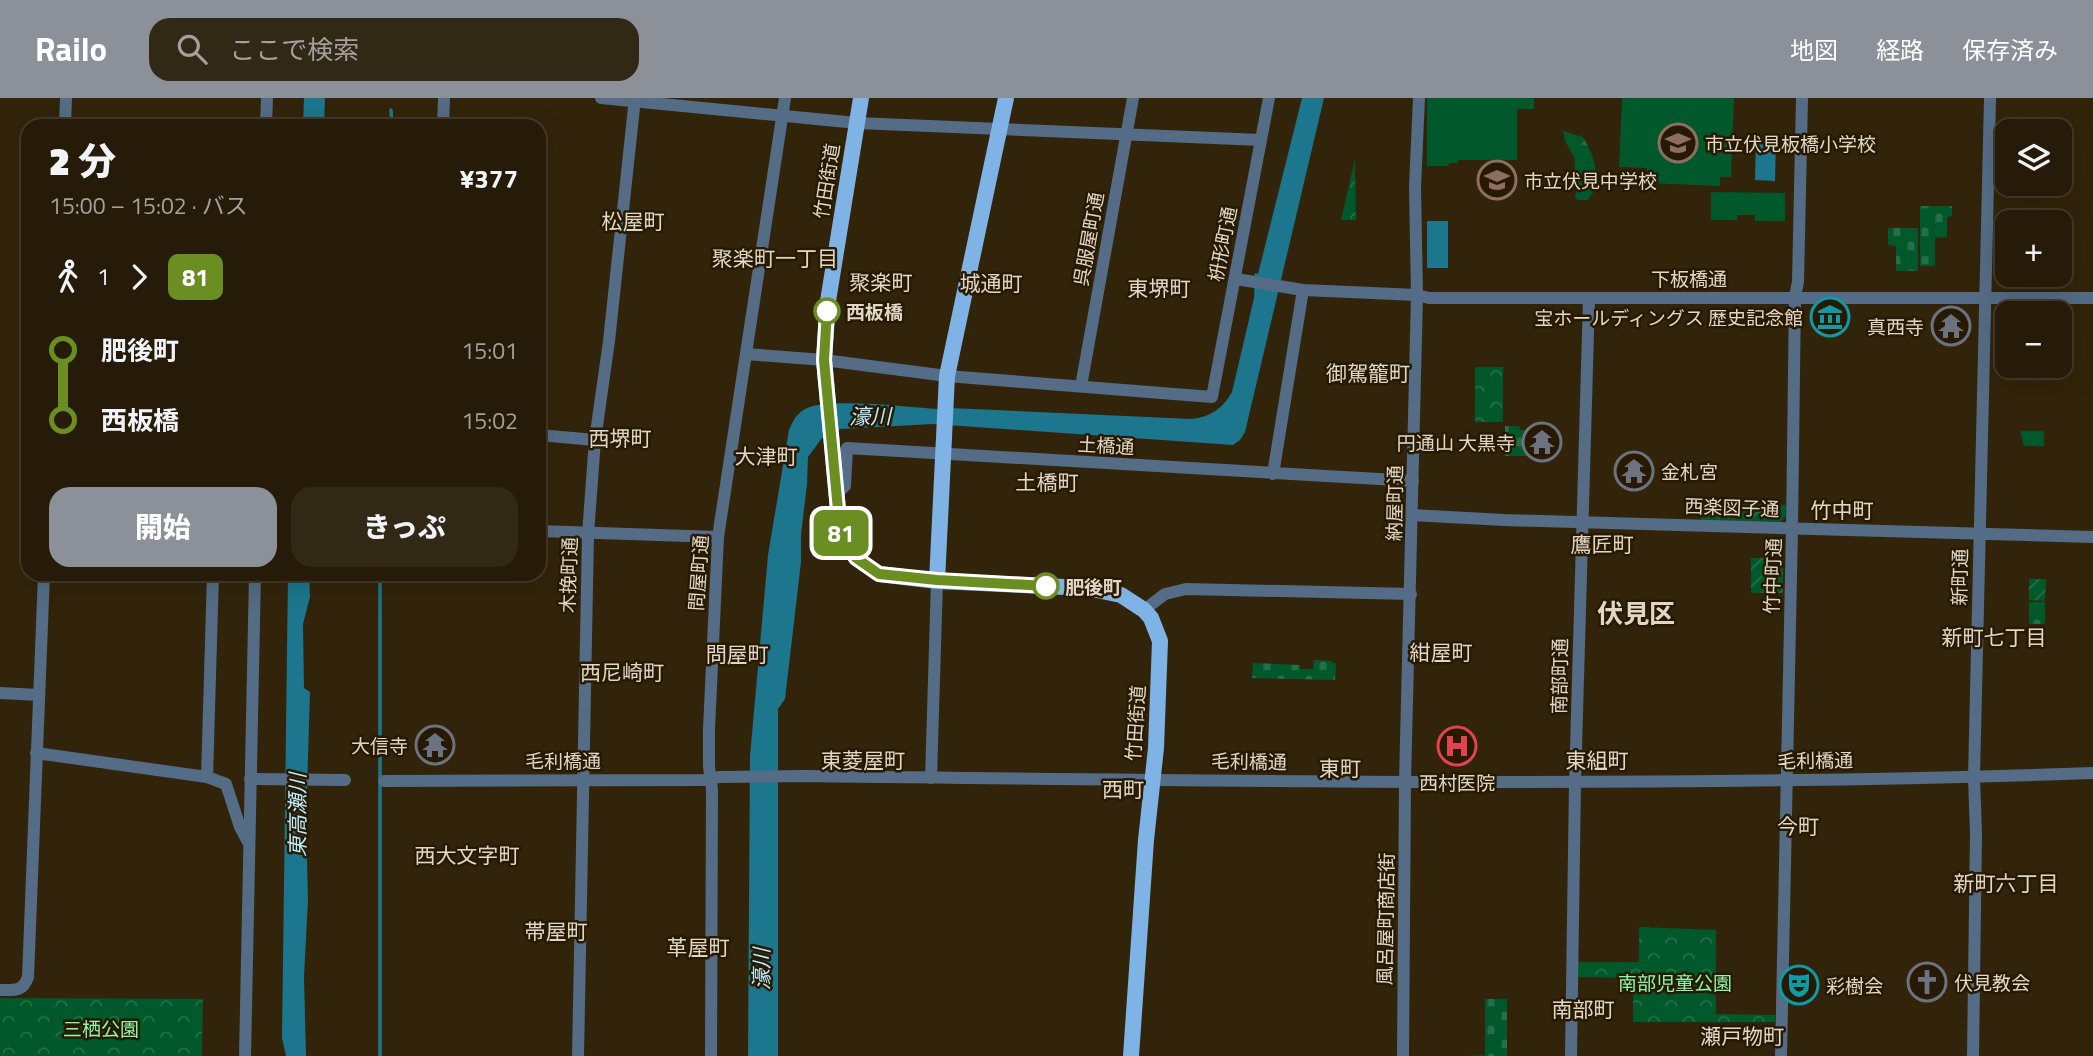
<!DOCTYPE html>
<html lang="ja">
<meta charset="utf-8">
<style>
:root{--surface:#261b08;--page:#322816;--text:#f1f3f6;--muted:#a4a19c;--line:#423929;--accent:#8c9099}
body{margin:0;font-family:"Titillium Web","Noto Sans JP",sans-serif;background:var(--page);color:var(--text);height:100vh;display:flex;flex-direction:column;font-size:26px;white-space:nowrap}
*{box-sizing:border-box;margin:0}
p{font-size:23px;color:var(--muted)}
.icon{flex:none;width:38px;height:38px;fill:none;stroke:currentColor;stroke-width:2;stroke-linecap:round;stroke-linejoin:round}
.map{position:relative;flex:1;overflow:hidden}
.side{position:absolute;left:21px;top:21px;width:525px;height:462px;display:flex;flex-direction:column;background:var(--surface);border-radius:21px;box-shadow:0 7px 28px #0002,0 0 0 2px var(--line)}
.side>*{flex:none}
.badge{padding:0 14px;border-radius:10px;font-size:24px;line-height:46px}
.buttons{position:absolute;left:1995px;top:21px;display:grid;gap:14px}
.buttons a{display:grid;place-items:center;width:77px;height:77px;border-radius:14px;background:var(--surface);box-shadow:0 7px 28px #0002,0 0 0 2px var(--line);font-size:35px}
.map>.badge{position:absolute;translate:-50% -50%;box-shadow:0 0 0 4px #fff}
.legs{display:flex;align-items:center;gap:10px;height:77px;padding:0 28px;font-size:23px}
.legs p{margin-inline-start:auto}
.head{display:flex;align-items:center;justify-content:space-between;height:119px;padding:0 28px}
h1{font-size:38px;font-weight:800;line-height:52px}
.button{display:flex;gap:14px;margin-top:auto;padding:14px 28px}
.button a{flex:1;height:80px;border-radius:21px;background:var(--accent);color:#fff;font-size:28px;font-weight:800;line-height:80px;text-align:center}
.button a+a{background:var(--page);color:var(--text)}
ul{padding:0 28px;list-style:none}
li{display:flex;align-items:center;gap:24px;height:70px;font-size:26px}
li i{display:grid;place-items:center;width:10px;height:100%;margin:0 9px;background:currentColor}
li i::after{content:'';width:18px;height:18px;margin:-9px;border:5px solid;border-radius:50%;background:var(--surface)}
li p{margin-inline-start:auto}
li:first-child i{background:linear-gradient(#0000 50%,currentColor 0)}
li:last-child i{background:linear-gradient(currentColor 50%,#0000 0)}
header{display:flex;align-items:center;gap:42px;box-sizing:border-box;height:98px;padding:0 35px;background:var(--accent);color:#fff}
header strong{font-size:33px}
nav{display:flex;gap:38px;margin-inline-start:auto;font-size:24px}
.search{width:490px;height:63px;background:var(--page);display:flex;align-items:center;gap:18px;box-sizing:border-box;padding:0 24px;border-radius:21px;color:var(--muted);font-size:26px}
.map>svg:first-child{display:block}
</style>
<header>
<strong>Railo</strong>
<div class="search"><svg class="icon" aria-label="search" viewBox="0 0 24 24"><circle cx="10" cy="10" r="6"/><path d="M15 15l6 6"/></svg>ここで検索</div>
<nav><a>地図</a><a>経路</a><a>保存済み</a></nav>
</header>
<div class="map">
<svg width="2093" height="958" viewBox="0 0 2093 958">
<defs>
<pattern id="forest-firs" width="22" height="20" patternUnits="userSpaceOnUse" patternTransform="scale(1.75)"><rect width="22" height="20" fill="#00582b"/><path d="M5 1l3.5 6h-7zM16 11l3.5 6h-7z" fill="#256f48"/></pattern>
<pattern id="cemetery-stones" width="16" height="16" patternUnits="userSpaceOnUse" patternTransform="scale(1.75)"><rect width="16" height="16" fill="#00582b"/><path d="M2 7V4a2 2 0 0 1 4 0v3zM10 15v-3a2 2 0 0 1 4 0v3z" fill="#256f48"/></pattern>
<pattern id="park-crowns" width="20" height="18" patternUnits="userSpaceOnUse" patternTransform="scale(1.75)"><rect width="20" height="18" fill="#00582b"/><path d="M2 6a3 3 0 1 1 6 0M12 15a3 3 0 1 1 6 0" fill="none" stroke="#256f48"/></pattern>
<pattern id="garden-furrows" width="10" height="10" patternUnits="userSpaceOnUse" patternTransform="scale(1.75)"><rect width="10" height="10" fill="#00582b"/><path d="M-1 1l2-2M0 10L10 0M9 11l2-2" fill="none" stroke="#256f48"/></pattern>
</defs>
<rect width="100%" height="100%" fill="#32240a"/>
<g fill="#00582b">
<path d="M1427 0H1534V11H1517V62H1458V65H1449L1448 68H1427Z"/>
<path d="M1622 0H1734L1731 79H1720V88L1647 85V70L1619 69Z"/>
<path d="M1711 94 1785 95V123H1755V117H1738L1737 122H1711Z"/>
<path d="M2020 333H2044V348H2024Z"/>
</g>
<path fill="url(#forest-firs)" d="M1563 33 1583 39C1594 58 1604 84 1588 102H1577L1575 98 1578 88 1574 75 1575 60 1565 43Z"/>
<g fill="url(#cemetery-stones)">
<path d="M1920 108H1952V118L1947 119V139L1935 140V168H1920Z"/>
<path d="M1888 130H1918V173H1896V148L1888 147Z"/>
<path d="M1505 328H1519L1520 332H1538L1537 358H1505Z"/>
<rect x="2029" y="504" width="16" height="22"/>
<path d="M1314 562 1332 563V565L1336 566 1335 582 1252 580 1253 565 1300 567V571H1313Z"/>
<path d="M1485 901H1507V958H1465L1485 957Z"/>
</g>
<g fill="url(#park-crowns)">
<path d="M1355 61 1356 122H1341Z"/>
<rect x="1475" y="269" width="28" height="55"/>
<path d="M1701 405 1786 407V418L1780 424 1701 422Z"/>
<path d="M1639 829 1716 832V916L1775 917V924H1633V880L1577 879V864H1639Z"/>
<path d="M0 900 203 901 202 958H0Z"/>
</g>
<g fill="url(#garden-furrows)">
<rect x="1751" y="460" width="32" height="35"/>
<path d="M2029 481H2046L2045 503 2029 502Z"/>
</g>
<g fill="#1c768d">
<path d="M304 0H325L324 28H303Z"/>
<path d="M1302 0H1324L1245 334 1240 342 1233 347 933 326 840 331 822 340 808 359 807 386 801 437V464L785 601 778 611V958H748L750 658 768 457 789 332C793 323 796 316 805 311 826 299 909 309 937 311L950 310 1191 321C1211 319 1223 310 1232 294L1254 200 1255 180 1254 179 1255 175 1258 176Z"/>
<path d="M1756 39 1776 40 1775 83 1755 82Z"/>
<rect x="1427" y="123" width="21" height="47"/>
<path d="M288 476H309L310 499 303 526 304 590 310 594 306 724 308 802 304 879 306 958H286L282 940Z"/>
</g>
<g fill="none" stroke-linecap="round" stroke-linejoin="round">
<g stroke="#1c768d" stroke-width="3.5">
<path d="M391 12 392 28"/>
<path d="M380 476V958"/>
</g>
<g stroke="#546c85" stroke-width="12">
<path d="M601 0 857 25 1261 42"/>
<path d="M65 28 66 0"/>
<path d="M266 28 267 0"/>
<path d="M443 28 444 0"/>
<path d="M1236 181 1303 192 1417 197 1429 200H2093"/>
<path d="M746 256 824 262 947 278 1212 299 1269 0"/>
<path d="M1081 288 1133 0"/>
<path d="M539 337 595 342"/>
<path d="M1273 376 1303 192"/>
<path d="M836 396 845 388 847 350 1413 383"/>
<path d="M1412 417 1504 422 2093 439"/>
<path d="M539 433 718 439"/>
<path d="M1144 512 1165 496 1186 491 1411 496"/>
<path d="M0 595 39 597"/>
<path d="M36 655 207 679 226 686 240 729 248 744"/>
<path d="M207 679 213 476"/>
<path d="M931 680 937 483"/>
<path d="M250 681 345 682"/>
<path d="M384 683 704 682 719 679 803 678C1233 683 1663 690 2093 675"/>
<path d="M0 892C14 892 23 894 28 879L44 476"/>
<path d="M245 958 255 476"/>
<path d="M578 958 588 436 595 342 609 243 635 0"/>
<path d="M711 958 712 692 709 668V631L718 439 785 0"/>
<path d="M1403 958 1405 684 1417 197 1415 89 1419 0"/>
<path d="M1571 958 1575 685 1589 200"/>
<path d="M1781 958 1792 431 1795 198 1798 184 1802 0"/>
<path d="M1973 958 1976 736 1974 679 1990 0"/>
</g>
<g stroke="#7fb2e5" stroke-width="16">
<path d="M861 0 828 203 824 262 840 433 856 460 879 476 937 483 1087 490 1121 497 1144 512 1151 520 1160 543 1156 650 1146 742 1131 958"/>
<path d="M937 483 947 278 1006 0"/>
</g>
</g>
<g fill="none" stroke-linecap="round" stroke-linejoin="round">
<defs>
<path id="line-1" d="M827 213 824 262 840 433 856 460 879 476 937 482 1046 488"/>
</defs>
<use href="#line-1" stroke="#fff" stroke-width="16"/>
<use href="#line-1" stroke="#6b8e23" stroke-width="10"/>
</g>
<defs>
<symbol id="school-ring" viewBox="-11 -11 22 22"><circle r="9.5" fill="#281a02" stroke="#8d6e63" stroke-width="1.5"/><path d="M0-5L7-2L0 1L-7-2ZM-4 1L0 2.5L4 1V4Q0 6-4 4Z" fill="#8d6e63"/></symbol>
<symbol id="museum-ring" viewBox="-11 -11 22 22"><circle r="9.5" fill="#281a02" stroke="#0f9aa8" stroke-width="1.5"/><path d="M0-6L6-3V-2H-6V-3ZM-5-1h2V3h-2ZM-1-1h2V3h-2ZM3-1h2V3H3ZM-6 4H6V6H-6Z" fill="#0f9aa8"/></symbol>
<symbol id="temple-ring" viewBox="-11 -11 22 22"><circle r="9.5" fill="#281a02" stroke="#6b7280" stroke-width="1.5"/><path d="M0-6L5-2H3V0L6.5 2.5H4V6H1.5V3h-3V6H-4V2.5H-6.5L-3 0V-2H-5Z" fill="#6b7280"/></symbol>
<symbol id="hospital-ring" viewBox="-11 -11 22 22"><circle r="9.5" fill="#281a02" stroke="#e0444e" stroke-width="1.5"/><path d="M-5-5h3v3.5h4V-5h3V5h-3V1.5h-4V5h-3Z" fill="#e0444e"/></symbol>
<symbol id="church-ring" viewBox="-11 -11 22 22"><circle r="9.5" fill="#281a02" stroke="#6b7280" stroke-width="1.5"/><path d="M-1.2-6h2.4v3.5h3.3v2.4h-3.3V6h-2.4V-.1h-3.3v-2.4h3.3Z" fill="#6b7280"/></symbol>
<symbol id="theatre-ring" viewBox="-11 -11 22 22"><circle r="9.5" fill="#281a02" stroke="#0f9aa8" stroke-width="1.5"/><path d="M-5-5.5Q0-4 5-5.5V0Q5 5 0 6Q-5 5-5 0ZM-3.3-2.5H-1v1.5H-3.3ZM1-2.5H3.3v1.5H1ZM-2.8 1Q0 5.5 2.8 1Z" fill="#0f9aa8"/></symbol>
</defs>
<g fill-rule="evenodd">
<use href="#school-ring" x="1656" y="23" width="44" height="44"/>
<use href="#school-ring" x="1475" y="60" width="44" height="44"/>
<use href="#museum-ring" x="1808" y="197" width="44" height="44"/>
<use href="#temple-ring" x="1929" y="206" width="44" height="44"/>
<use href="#temple-ring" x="1520" y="322" width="44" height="44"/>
<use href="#temple-ring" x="1612" y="351" width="44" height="44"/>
<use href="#temple-ring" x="413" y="625" width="44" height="44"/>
<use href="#hospital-ring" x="1435" y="626" width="44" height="44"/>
<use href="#church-ring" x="1905" y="862" width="44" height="44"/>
<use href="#theatre-ring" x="1777" y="865" width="44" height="44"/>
</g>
<g fill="#fff" stroke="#6b8e23" stroke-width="3.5">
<circle cx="827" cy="213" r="12"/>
<circle cx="1046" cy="488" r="12"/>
</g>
<g text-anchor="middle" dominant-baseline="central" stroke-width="5" stroke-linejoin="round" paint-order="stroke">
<g font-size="19" fill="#e0d7c8" stroke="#281a02" text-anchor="start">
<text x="1705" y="45">市立伏見板橋小学校</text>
<text x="1524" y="82">市立伏見中学校</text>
<text x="1803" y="219" text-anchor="end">宝ホールディングス 歴史記念館</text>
<text x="1924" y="228" text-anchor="end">真西寺</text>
<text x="1515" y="344" text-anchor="end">円通山 大黒寺</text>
<text x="1661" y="373">金札宮</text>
<text x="408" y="647" text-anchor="end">大信寺</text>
<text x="1457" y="684" text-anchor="middle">西村医院</text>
<text x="1954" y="884">伏見教会</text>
<text x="1826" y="887">彩樹会</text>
</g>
<g font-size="19" fill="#e0d7c8" stroke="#281a02">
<text transform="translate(826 83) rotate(-81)">竹田街道</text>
<text transform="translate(1088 141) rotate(-80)">呉服屋町通</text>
<text transform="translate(1222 146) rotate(-79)">枡形町通</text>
<text x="1689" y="180">下板橋通</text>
<text transform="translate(1106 347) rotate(3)">土橋通</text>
<text transform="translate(1394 405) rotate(-89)">納屋町通</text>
<text transform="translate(1732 409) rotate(2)">西楽図子通</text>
<text transform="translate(698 475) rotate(-86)">問屋町通</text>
<text transform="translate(568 477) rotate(-88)">木挽町通</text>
<text transform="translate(1772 478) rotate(-88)">竹中町通</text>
<text transform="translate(1959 479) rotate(-89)">新町通</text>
<text transform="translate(1559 578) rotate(-89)">南部町通</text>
<text transform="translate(1135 625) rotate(-86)">竹田街道</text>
<text x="563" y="662">毛利橋通</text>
<text transform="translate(1815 662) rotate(-1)">毛利橋通</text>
<text transform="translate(1249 663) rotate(1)">毛利橋通</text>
<text transform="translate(1385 821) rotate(-89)">風呂屋町商店街</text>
</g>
<g font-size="19" font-weight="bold" fill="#e0d7c8" stroke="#281a02" text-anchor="start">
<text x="846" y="213">西板橋</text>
<text x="1065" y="488">肥後町</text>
</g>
<g font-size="19" fill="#8ef5ad" stroke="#281a02">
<text x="1675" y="884">南部児童公園</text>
<text x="101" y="930">三栖公園</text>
</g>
<g font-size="21" fill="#e0d7c8" stroke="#281a02">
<text x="633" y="123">松屋町</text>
<text x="775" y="160">聚楽町一丁目</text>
<text x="881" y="184">聚楽町</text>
<text x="991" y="185">城通町</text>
<text x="1159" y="190">東堺町</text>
<text x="1368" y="275">御駕籠町</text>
<text x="620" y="340">西堺町</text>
<text x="766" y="358">大津町</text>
<text x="1047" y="384">土橋町</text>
<text x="1842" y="412">竹中町</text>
<text x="1602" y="446">鷹匠町</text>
<text x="1994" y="539">新町七丁目</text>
<text x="1441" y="554">紺屋町</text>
<text x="737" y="556">問屋町</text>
<text x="622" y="574">西尼崎町</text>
<text x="863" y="662">東菱屋町</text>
<text x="1597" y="662">東組町</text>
<text x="1340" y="670">東町</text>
<text x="1123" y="691">西町</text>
<text x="1798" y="728">今町</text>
<text x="467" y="757">西大文字町</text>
<text x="2006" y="785">新町六丁目</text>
<text x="556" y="833">帯屋町</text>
<text x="698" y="849">革屋町</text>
<text x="1583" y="911">南部町</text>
<text x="1742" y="938">瀬戸物町</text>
</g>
<g font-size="21" font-style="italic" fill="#bbedfd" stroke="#281a02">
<text transform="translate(870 318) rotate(-1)">濠川</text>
<text transform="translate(297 717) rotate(-90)">東高瀬川</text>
<text transform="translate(761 871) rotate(-90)">濠川</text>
</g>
<g font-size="26" font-weight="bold" fill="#e0d7c8" stroke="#281a02">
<text x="1636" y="515">伏見区</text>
</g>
</g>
</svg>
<div class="buttons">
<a><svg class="icon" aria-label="layers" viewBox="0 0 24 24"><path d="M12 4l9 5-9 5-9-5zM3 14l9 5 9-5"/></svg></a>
<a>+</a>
<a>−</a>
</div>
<b class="badge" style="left:841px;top:435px;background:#6b8e23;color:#fff">81</b>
<section class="side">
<div class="head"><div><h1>2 分</h1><p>15:00 – 15:02 · バス</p></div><b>¥377</b></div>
<div class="legs"><svg class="icon" aria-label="walk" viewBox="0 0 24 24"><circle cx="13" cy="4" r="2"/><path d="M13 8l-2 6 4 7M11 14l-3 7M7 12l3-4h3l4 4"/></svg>1<svg class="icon" aria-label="forward" viewBox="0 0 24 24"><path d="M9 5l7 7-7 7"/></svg><b class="badge" style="background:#6b8e23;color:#fff">81</b></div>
<ul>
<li><i style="color:#6b8e23"></i><b>肥後町</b><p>15:01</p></li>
<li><i style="color:#6b8e23"></i><b>西板橋</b><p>15:02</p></li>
</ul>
<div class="button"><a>開始</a><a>きっぷ</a></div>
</section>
</div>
